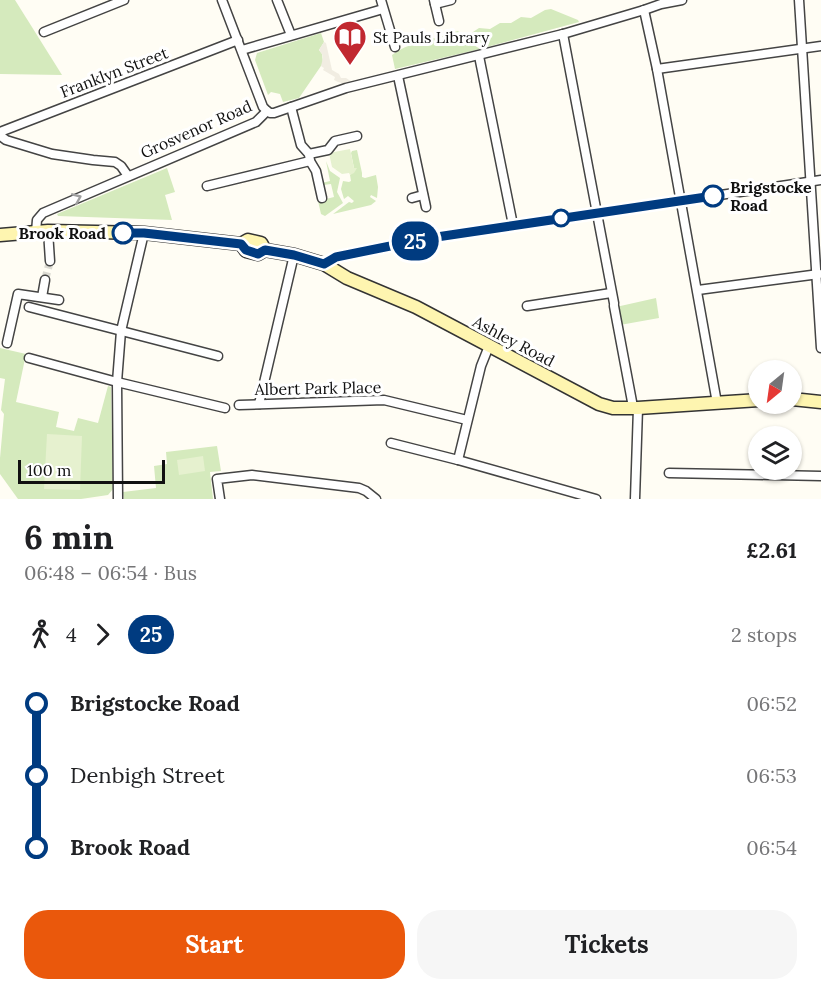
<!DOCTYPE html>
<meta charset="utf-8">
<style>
:root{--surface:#fff;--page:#f6f6f6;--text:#202124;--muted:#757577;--accent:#ea580c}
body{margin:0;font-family:Lora,serif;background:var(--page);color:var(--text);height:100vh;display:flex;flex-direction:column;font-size:22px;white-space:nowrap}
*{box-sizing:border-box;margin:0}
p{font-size:20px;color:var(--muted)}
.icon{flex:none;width:33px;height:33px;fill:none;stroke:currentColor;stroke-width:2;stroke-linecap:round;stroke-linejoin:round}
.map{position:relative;height:499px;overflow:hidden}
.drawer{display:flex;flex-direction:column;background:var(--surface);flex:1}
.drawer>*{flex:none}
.badge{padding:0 12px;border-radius:20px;font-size:21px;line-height:39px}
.needle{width:39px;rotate:209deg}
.buttons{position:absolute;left:748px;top:360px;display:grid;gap:12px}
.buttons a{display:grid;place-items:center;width:54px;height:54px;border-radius:50%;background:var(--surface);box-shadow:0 2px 4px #0004;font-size:30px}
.scale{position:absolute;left:18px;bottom:15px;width:147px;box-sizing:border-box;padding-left:6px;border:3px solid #111;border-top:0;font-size:16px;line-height:21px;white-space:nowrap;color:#111;-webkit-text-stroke:4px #fff;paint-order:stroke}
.map>.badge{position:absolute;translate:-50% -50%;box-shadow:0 0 0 3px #fff}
.legs{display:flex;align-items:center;gap:9px;height:66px;padding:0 24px;font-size:20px}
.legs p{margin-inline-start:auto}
.headline{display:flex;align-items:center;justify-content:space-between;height:102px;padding:0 24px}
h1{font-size:33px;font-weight:700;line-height:45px}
.action{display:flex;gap:12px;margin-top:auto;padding:12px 24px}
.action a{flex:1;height:69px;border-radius:24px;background:var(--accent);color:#fff;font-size:24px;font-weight:700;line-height:69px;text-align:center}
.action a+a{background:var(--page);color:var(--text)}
ul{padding:0 24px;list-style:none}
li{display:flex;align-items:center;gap:21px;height:72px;font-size:22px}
li i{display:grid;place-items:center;width:9px;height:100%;margin:0 8px;background:currentColor}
li i::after{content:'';width:15px;height:15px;margin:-8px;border:4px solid;border-radius:50%;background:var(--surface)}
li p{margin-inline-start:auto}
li:first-child i{background:linear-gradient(#0000 50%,currentColor 0)}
li:last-child i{background:linear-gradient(currentColor 50%,#0000 0)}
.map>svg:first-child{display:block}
</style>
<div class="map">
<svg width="821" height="499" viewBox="0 0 821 499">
<rect width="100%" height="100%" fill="#fffdf4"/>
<g fill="#d5eabd">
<path d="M0 0H15L62 75 0 74Z"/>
<path d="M551 9 578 20 579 22 483 48 467 38 450 33 458 31 461 34 467 36 479 28 490 29 500 23H511L521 17 531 18 545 10Z"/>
<path d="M321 33 324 42 319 50 322 54 323 63 299 98 283 102 280 94 271 92 268 95 255 60 257 53Z"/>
<path d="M447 35 466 40 480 49 395 69 392 55C407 43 430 40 447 35Z"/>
<path d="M357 150 362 173V177L365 178 376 175 378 187 377 198 371 195 370 197 376 201 371 205 333 214 349 202 352 203 354 201 348 196 344 199 341 189 343 181 349 182 351 181 350 175 356 169 354 168 351 153 352 151Z"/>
<path d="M326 161 330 171 340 178 337 192 343 203 325 216 321 214 318 201 334 197 331 184 323 185 322 183 330 181Z"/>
<path d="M167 168 175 192 165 195 172 220 58 216 57 214Z"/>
<path d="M656 298 659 318 620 325 616 307Z"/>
<path d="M0 348 26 354 16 402 59 412 56 427 74 431 78 418 98 423 108 386 111 387 113 489 108 495 81 499H18L0 474V458L4 414 1 410 5 379 0 378Z"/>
<path d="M217 446 221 471 210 472 213 499H124L123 492 156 488 154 466 167 464 166 452Z"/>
</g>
<g fill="#e6f1cf">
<path d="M350 149 354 168H357L354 173 350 175 349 173 342 174 332 167 329 153Z"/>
<path d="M47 434 82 436 80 490 44 489Z"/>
<path d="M203 456 205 471 179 475 177 460Z"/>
</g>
<path fill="#f1ede2" d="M324 42 326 43 332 70 339 74 341 78H346L352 82 345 84 338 82 334 80 335 77 323 70 324 68 321 66 323 58 322 54 319 50Z"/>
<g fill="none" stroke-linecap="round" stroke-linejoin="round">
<path stroke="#dbdad2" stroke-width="8" stroke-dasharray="8 4" stroke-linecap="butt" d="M45 280 50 261"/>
<defs>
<g id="street">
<path d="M222 0 263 107 267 111"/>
<path d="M277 0 291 35"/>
<path d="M381 0 395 47"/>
<path d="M434 0 439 21"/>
<path d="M799 0 821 348"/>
<path d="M435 4 451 0"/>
<path d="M644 10 657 69 717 403"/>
<path d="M44 32 124 0"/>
<path d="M563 34 614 303"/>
<path d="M242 50 383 9"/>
<path d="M479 56 513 225"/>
<path d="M657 69 821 46"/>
<path d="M398 76 426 207"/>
<path d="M291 107 301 145 309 154 310 161 316 171 322 198"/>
<path d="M267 111 270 113H274L346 88 563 34 644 10 661 4 682 0"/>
<path d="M309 154 328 150 335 141 357 136"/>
<path d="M128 176 121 166 115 162 93 160 52 154 6 140 2 137 0 132 238 40"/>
<path d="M207 186 310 161"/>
<path d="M412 198 423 195"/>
<path d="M48 231 50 261"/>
<path d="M36 232 37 220 43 213 256 122 267 111"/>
<path d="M324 264 336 257 430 238 821 180"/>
<path d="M698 290 819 274"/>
<path d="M42 297 45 280"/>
<path d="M527 306 611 293"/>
<path d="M614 306 633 407"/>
<path d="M29 307 218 356"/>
<path d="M7 343 18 294 59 300"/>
<path d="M29 358 117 382 225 408"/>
<path d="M259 404 294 255"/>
<path d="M239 405 384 400 467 420"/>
<path d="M391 443 458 460 596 499"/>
<path d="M458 460 481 366 489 346"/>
<path d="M669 473 821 476"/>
<path d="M118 499 117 382 121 331 144 233"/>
<path d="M220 499 217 479 252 475 359 488 366 491 376 499"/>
<path d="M635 499 638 408"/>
</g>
<g id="secondary">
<path d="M0 235 48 231 144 233 241 244 248 240 261 243 265 250"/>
<path d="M241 244 246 251 258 254 265 250 294 255 324 264 347 278 416 307 599 404 613 408H638L759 400"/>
<path d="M792 399 821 402"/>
</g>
</defs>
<use href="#street" stroke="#444" stroke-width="11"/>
<use href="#secondary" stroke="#333" stroke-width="15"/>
<use href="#street" stroke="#fff" stroke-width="8"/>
<use href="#secondary" stroke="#fef5b0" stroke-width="12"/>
</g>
<defs><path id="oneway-chevron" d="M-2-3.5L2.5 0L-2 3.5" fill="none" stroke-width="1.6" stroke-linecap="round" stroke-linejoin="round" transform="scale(1.5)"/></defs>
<use stroke="#a0a0a0" href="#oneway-chevron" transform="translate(77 198) rotate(-23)"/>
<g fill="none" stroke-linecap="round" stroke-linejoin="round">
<defs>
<path id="line-1" d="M123 233H144L241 244 246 250 258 254 265 250 294 255 324 264 336 257 430 238 713 196"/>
</defs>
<use href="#line-1" stroke="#fff" stroke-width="14"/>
<use href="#line-1" stroke="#003b80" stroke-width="9"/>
</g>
<defs>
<symbol id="library-pin" viewBox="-11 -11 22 30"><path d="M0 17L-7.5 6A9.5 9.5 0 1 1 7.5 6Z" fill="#c12830" stroke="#fff"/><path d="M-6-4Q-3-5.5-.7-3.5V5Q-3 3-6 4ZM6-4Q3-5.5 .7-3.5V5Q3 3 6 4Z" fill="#fff"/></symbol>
</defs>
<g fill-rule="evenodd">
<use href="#library-pin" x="331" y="18" width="38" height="52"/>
</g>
<g fill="#fff" stroke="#003b80" stroke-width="3">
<circle cx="713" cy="196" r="10"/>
<circle cx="561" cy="218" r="8"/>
<circle cx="123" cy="233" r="10"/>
</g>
<g text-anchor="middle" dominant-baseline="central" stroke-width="6" stroke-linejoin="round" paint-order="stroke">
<g font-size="16" fill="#111" stroke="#fff" text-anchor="start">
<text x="373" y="37">St Pauls Library</text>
</g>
<g font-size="16" fill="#111" stroke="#fff">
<text transform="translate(114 72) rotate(-21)">Franklyn Street</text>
<text transform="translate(196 129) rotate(-24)">Grosvenor Road</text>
<text transform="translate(514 341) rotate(28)">Ashley Road</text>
<text transform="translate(318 388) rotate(-1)">Albert Park Place</text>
</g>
<g font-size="16" font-weight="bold" fill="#111" stroke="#fff" text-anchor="start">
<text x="730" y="187">Brigstocke<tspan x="730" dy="18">Road</tspan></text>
<text x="106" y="233" text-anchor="end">Brook Road</text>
</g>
</g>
</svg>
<div class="buttons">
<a><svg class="needle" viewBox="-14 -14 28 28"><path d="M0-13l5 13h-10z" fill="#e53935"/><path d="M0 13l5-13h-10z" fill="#757577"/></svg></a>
<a><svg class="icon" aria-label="layers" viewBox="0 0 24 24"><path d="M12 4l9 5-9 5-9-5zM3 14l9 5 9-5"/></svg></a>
</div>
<div class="scale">100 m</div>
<b class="badge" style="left:415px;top:241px;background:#003b80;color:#fff">25</b>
</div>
<section class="drawer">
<div class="headline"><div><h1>6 min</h1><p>06:48 – 06:54 · Bus</p></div><b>£2.61</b></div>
<div class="legs"><svg class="icon" aria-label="walk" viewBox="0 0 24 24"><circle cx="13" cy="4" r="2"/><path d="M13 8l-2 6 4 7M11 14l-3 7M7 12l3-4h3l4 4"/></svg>4<svg class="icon" aria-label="forward" viewBox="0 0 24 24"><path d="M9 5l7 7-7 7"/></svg><b class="badge" style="background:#003b80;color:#fff">25</b><p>2 stops</p></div>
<ul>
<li><i style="color:#003b80"></i><b>Brigstocke Road</b><p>06:52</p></li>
<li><i style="color:#003b80"></i><span>Denbigh Street</span><p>06:53</p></li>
<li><i style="color:#003b80"></i><b>Brook Road</b><p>06:54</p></li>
</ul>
<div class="action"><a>Start</a><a>Tickets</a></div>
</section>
